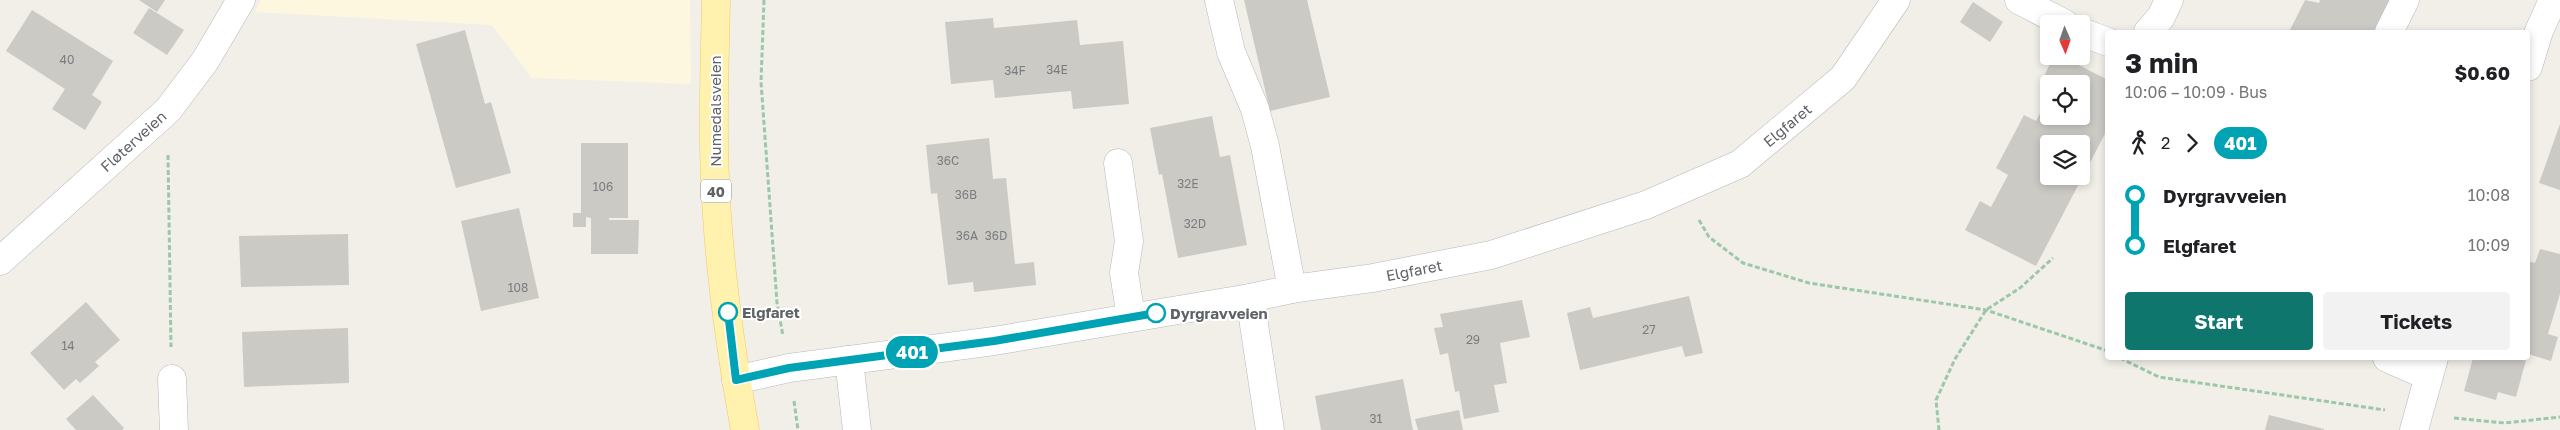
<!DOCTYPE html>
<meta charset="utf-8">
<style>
:root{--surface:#fff;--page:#f2f2f2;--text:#202124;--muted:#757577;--accent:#0f766e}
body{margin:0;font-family:"Golos Text",sans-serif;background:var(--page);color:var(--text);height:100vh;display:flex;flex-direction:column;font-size:19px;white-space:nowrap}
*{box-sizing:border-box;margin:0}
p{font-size:16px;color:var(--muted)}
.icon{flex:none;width:28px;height:28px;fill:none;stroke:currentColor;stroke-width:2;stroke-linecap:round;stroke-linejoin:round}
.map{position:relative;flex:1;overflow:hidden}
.side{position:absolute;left:2105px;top:30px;width:425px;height:330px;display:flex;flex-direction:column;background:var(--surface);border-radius:5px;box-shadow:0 2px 8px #0003}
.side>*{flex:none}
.badge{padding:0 10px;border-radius:16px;font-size:18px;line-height:32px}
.needle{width:32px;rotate:178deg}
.fabs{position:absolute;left:2040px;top:15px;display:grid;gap:10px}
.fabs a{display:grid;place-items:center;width:50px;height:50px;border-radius:5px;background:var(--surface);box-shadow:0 2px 8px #0003;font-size:25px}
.map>.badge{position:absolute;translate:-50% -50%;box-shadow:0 0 0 2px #fff}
.legs{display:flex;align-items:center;gap:8px;height:55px;padding:0 20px;font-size:16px}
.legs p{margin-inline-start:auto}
.head{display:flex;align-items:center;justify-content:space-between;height:85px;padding:0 20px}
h1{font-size:28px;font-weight:700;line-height:38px}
.action{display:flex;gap:10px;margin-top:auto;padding:10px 20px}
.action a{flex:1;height:58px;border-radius:5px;background:var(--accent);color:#fff;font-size:20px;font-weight:700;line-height:58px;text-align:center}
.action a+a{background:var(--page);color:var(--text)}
ul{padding:0 20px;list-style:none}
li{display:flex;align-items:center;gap:18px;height:50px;font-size:19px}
li i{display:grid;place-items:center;width:8px;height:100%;margin:0 6px;background:currentColor}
li i::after{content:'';width:12px;height:12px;margin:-6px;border:4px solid;border-radius:50%;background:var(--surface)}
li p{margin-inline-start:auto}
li:first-child i{background:linear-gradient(#0000 50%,currentColor 0)}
li:last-child i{background:linear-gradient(currentColor 50%,#0000 0)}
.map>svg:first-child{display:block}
</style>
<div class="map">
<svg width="2560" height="430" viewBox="0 0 2560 430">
<rect width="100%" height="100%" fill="#f1efe8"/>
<path fill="#fef7e0" d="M261 0H690L691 84 532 78 492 25 255 12Z"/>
<g fill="#cccac5" fill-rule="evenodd">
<path d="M139 0H165L157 12Z"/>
<path d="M1244 0H1307L1330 97 1270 111Z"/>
<path d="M2305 0 2319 3 2320 0H2391L2375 32H2289Z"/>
<path d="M1973 2 2003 22 1990 42 1960 22Z"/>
<path d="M149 8 184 30 167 55 133 33Z"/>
<path d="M32 10 113 61 92 95 102 102 85 130 52 109 65 89 6 51Z"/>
<path d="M993 18 994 28 1077 20 1080 45 1123 41 1129 104 1073 109 1071 91 995 98 993 80 951 84 945 22Z"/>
<path d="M465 30 485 104 491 102 511 173 456 188 416 44Z"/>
<path d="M2054 56H2061L2108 80V128L2036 266 1965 230 1980 201 1991 207 2008 175 1996 168 2024 115 2036 121 2049 96V116H2081V84H2049V86L2041 82ZM2049 144H2081V176H2049Z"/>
<path d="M1212 116 1220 157 1230 155 1247 245 1178 258 1162 174 1159 175 1150 128Z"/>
<path d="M2560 124V190L2539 183Z"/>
<path d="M989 138 993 179 1006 178 1015 264 1034 262 1036 285 974 292 973 282 948 285 937 193 931 194 926 145Z"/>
<path d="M581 143H628V218H609V220H639L638 254H591V218L586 217V227H573V213H581Z"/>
<path d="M519 208 539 298 481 311 461 221Z"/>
<path d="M348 234 349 285 241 287 239 236Z"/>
<path d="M2540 249 2560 254V294L2548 334 2558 337 2551 361 2528 354V261L2535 263Z"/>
<path d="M1689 296 1703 353 1685 357 1682 346 1580 370 1567 313 1590 307 1593 318Z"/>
<path d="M1522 300 1530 337 1500 343 1507 383 1494 385 1499 412 1464 419 1459 391 1455 392 1448 353 1440 355 1434 328 1443 327 1440 314Z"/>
<path d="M86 302 120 340 95 362 99 366 80 383 76 379 64 390 30 353Z"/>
<path d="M348 328 349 383 244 387 242 332Z"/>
<path d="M2473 358H2517L2526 360 2516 397 2498 392 2496 400 2464 391Z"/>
<path d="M1403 379 1413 430H1321L1315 396Z"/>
<path d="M93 395 124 428 122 430H76L66 419Z"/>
<path d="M1459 410 1463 430H1418L1415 419Z"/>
<path d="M2269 415 2324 429V430H2265Z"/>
</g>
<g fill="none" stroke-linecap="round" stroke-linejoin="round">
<defs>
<g id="minor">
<path d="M1219 0 1231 52 1255 109 1265 146 1292 289"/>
<path d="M2019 0 2065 24"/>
<path d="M2081 32 2108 42"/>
<path d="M2148 32 2161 17 2169 0"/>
<path d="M2389 32 2405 0"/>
<path d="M2528 67 2539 31 2553 0"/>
<path d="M1118 163 1129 241 1124 273 1131 317"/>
<path d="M0 261 168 110 205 61 241 0"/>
<path d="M1250 298 1270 430"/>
<path d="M2387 358 2428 376"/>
<path d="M849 360 857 430"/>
<path d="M172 379 174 430"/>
<path d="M736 380 789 368 994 341 1250 298 1292 289 1373 278 1491 255 1646 205 1740 164 1843 78 1896 0"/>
<path d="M2414 430 2434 358"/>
</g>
<path id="major" d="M716 0C715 59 712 119 715 178 718 262 730 347 745 430"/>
</defs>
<use href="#minor" stroke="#b5b8bc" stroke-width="29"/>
<use href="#major" stroke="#f2c960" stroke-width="29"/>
<g stroke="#9cc7a9" stroke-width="3" stroke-dasharray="5 2.5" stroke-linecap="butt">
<path d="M764 0 761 82 777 303 783 336"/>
<path d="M168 155 171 347"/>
<path d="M1699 220 1709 237 1743 263 1809 283 1986 310 2108 351"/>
<path d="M2120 358 2159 377 2385 410"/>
<path d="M794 401 798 430"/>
<path d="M2454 418 2505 423 2560 417"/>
<path d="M1939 430 1936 400 1955 359 1986 310 2020 288 2053 258"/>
</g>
<use href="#minor" stroke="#fff" stroke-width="28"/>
<use href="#major" stroke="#fff2af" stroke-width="28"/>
</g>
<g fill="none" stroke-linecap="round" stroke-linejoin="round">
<defs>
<path id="line-1" d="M728 312 736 380 789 368 994 341 1156 313"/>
</defs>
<use href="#line-1" stroke="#fff" stroke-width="11"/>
<use href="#line-1" stroke="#00a3b4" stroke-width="8"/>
</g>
<g fill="#fff" stroke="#00a3b4" stroke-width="2.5">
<circle cx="728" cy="312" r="9"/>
<circle cx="1156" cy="313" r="9"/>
</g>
<g text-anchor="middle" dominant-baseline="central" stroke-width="4" stroke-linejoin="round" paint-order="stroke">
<g font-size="12" fill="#7a7d7f">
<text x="67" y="59">40</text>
<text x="1057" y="69">34E</text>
<text x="1015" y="70">34F</text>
<text x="948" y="160">36C</text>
<text x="1188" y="183">32E</text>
<text x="603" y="186">106</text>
<text x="966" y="194">36B</text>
<text x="1195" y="223">32D</text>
<text x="967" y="235">36A</text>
<text x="996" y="235">36D</text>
<text x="518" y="287">108</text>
<text x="1649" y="329">27</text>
<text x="1473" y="339">29</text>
<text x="68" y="345">14</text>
<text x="1376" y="418">31</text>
</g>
<rect fill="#fff" stroke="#8f9295" stroke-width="1" x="701" y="179.5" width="30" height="23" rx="4"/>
<g font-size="14" font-weight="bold" fill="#5f6368">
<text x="716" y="191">40</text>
</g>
<g font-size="15" fill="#5f6368" stroke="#fff">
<text transform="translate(715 111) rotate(-90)">Numedalsveien</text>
<text transform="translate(1787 125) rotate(-40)">Elgfaret</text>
<text transform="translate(133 141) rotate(-42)">Fløterveien</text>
<text transform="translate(1414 270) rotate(-11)">Elgfaret</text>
</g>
<g font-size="15" font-weight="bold" fill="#5f6368" stroke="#fff" text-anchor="start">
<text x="742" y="312">Elgfaret</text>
<text x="1170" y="313">Dyrgravveien</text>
</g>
</g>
</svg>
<div class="fabs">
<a><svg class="needle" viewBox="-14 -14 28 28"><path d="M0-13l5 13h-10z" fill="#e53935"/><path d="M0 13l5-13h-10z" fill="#757577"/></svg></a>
<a><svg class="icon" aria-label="locate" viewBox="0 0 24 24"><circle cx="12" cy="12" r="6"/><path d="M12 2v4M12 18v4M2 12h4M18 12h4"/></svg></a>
<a><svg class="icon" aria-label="layers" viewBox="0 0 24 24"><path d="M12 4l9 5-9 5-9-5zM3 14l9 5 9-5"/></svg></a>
</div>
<b class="badge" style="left:912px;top:352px;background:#00a3b4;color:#fff">401</b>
<section class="side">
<div class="head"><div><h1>3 min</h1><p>10:06 – 10:09 · Bus</p></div><b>$0.60</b></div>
<div class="legs"><svg class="icon" aria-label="walk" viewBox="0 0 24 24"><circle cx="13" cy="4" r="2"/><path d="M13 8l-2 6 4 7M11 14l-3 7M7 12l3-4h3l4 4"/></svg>2<svg class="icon" aria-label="forward" viewBox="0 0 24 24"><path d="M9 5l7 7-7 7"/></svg><b class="badge" style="background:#00a3b4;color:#fff">401</b></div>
<ul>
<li><i style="color:#00a3b4"></i><b>Dyrgravveien</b><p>10:08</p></li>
<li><i style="color:#00a3b4"></i><b>Elgfaret</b><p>10:09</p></li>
</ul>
<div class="action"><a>Start</a><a>Tickets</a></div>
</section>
</div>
